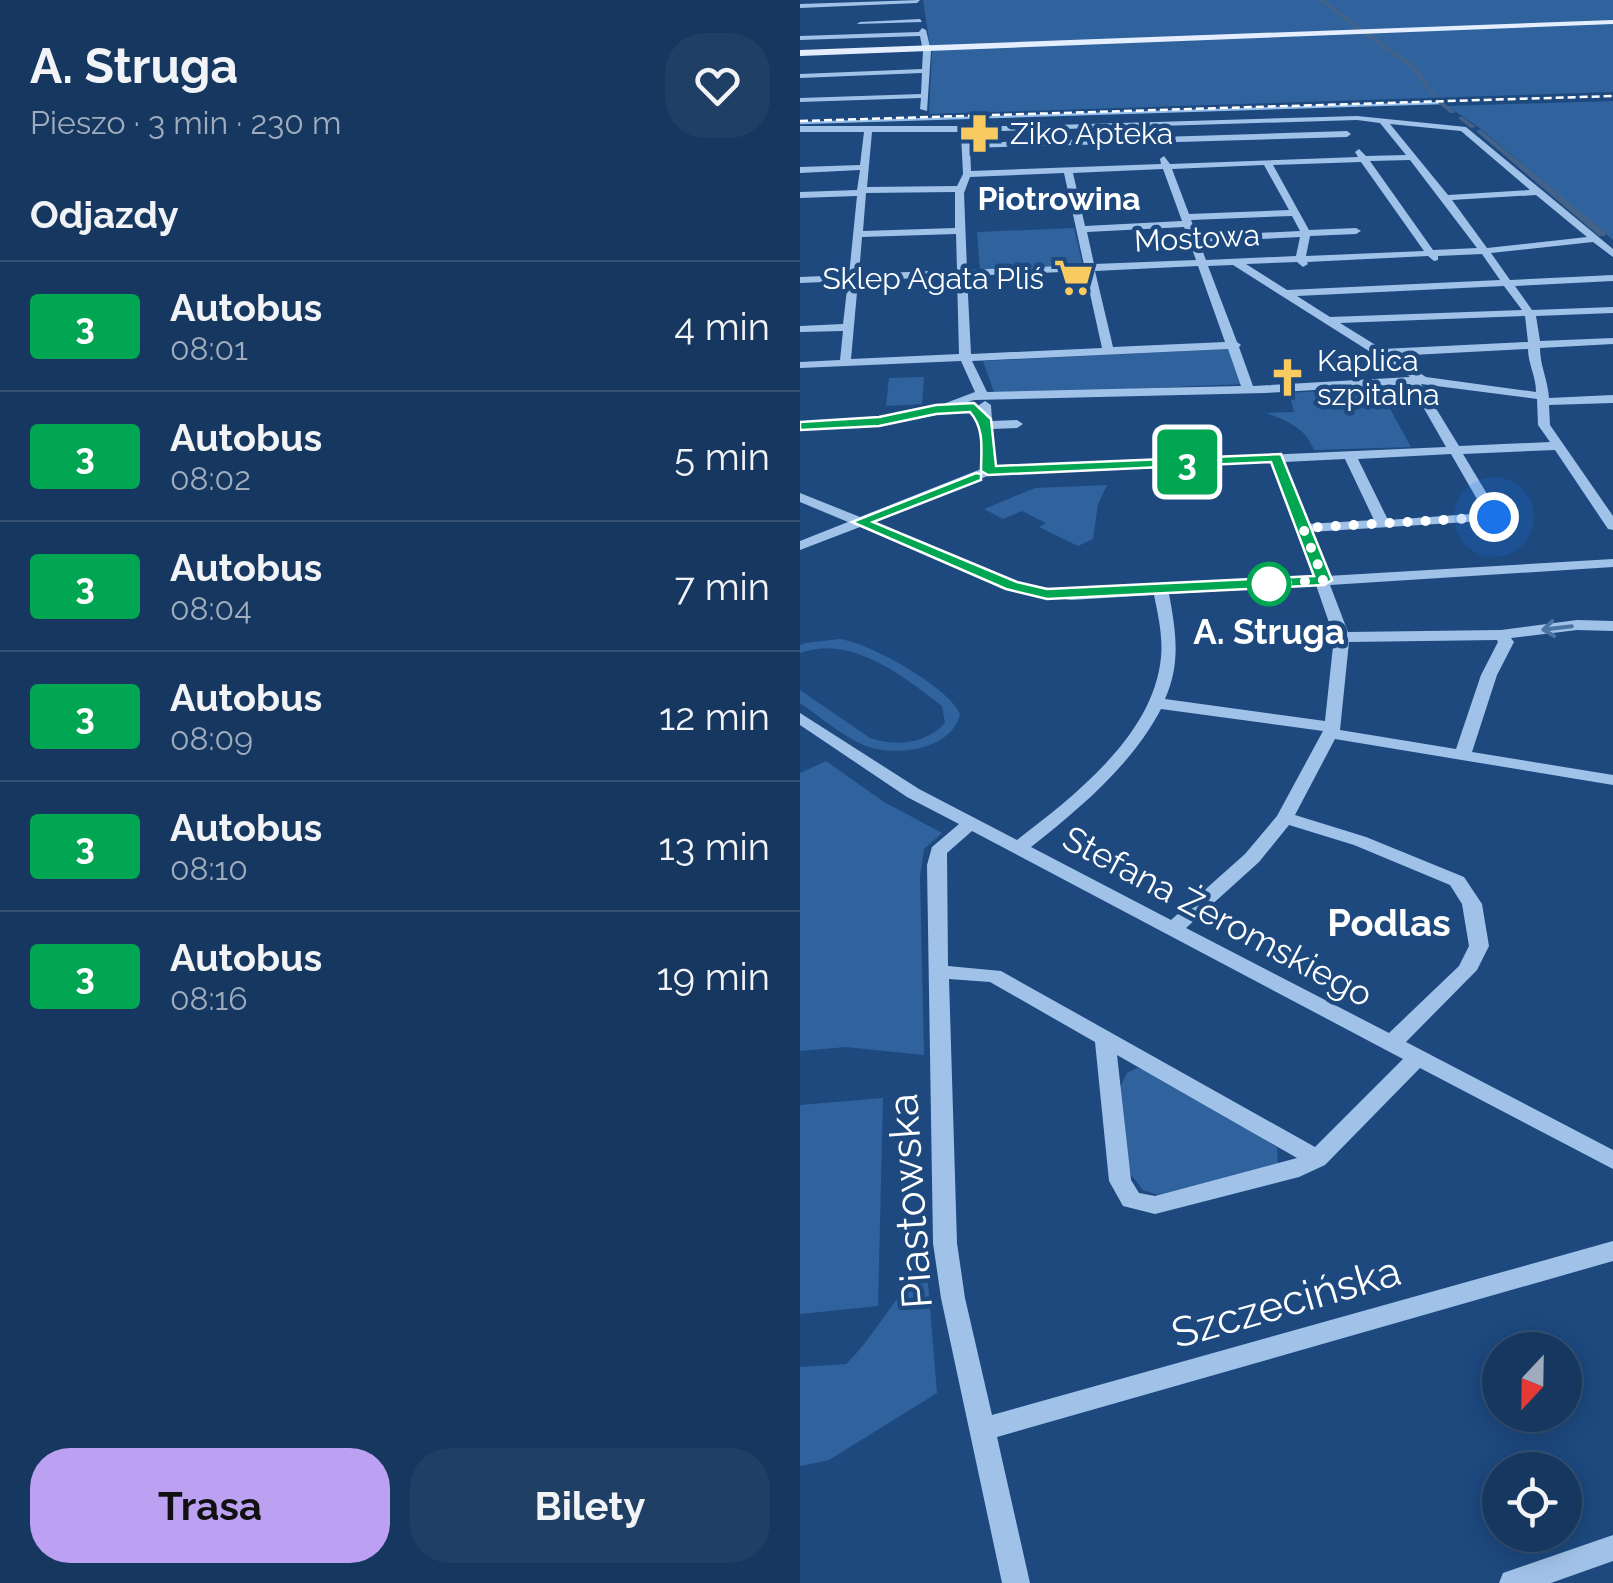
<!DOCTYPE html>
<html lang="pl">
<meta charset="utf-8">
<style>
:root{--surface:#16375f;--page:#1f3f65;--text:#f1f3f6;--muted:#9eacbd;--line:#355174;--accent:#bca0f2}
body{margin:0;font-family:Raleway,sans-serif;background:var(--page);color:var(--text);height:100vh;display:flex;flex-direction:column;font-size:38px;white-space:nowrap}
*{box-sizing:border-box;margin:0}
p{font-size:32px;color:var(--muted)}
.icon{flex:none;width:55px;height:55px;fill:none;stroke:currentColor;stroke-width:2;stroke-linecap:round;stroke-linejoin:round}
.map{position:relative;flex:1;overflow:hidden}
.side{display:flex;flex-direction:column;background:var(--surface);width:800px}
.side>*{flex:none}
.badge{padding:0 20px;border-radius:8px;font-size:35px;line-height:65px}
.needle{width:65px;rotate:202deg}
.tools{position:absolute;left:682px;top:1332px;display:grid;gap:20px}
.tools a{display:grid;place-items:center;width:100px;height:100px;border-radius:50%;background:var(--surface);box-shadow:0 5px 25px #0003,0 0 0 2px var(--line);font-size:50px}
.you{position:absolute;width:50px;height:50px;margin:-25px;border:8px solid #fff;border-radius:50%;background:#1a73e8;box-shadow:0 0 0 15px #1a73e833}
.map>.badge{position:absolute;translate:-50% -50%;box-shadow:0 0 0 5px #fff}
h2{padding:0 30px;font-size:38px;line-height:90px}
.round{display:grid;place-items:center;flex:none;width:105px;height:105px;border-radius:40px;background:var(--page)}
.overview{display:flex;align-items:center;justify-content:space-between;height:170px;padding:0 30px}
h1{font-size:48px;font-weight:700;line-height:75px}
.cta{display:flex;gap:20px;margin-top:auto;padding:20px 30px}
.cta a{flex:1;height:115px;border-radius:40px;background:var(--accent);color:#111;font-size:40px;font-weight:700;line-height:115px;text-align:center}
.cta a+a{background:var(--page);color:var(--text)}
ul{padding:0;list-style:none}
li{display:flex;align-items:center;gap:30px;height:130px;padding:0 30px;border-top:2px solid var(--line)}
li div{flex:1}
li b{display:block;font-size:38px}
li em{font-style:normal}
li .badge{min-width:110px;font-weight:700;text-align:center}
main{display:flex;flex:1;min-height:0}
.map>svg:first-child{display:block}
</style>
<main>
<section class="side">
<div class="overview"><div><h1>A. Struga</h1><p>Pieszo · 3 min · 230 m</p></div><a class="round"><svg class="icon" aria-label="heart" viewBox="0 0 24 24"><path d="M12 20l-8-8c-3-5 5-10 8-4 3-6 11-1 8 4z"/></svg></a></div>
<h2>Odjazdy</h2>
<ul>
<li><span class="badge" style="background:#00a651;color:#fff">3</span><div><b>Autobus</b><p>08:01</p></div><em>4 min</em></li>
<li><span class="badge" style="background:#00a651;color:#fff">3</span><div><b>Autobus</b><p>08:02</p></div><em>5 min</em></li>
<li><span class="badge" style="background:#00a651;color:#fff">3</span><div><b>Autobus</b><p>08:04</p></div><em>7 min</em></li>
<li><span class="badge" style="background:#00a651;color:#fff">3</span><div><b>Autobus</b><p>08:09</p></div><em>12 min</em></li>
<li><span class="badge" style="background:#00a651;color:#fff">3</span><div><b>Autobus</b><p>08:10</p></div><em>13 min</em></li>
<li><span class="badge" style="background:#00a651;color:#fff">3</span><div><b>Autobus</b><p>08:16</p></div><em>19 min</em></li>
</ul>
<div class="cta"><a>Trasa</a><a>Bilety</a></div>
</section>
<div class="map">
<svg width="813" height="1583" viewBox="0 0 813 1583">
<rect width="100%" height="100%" fill="#1d497f"/>
<g fill="#30639e">
<path d="M123 0H813V21L130 46Z"/>
<path d="M813 23V92L129 114 132 52 135 49Z"/>
<path d="M813 101V240L677 126 647 106Z"/>
<path d="M274 228 283 266 180 270 177 232Z"/>
<path d="M428 349 443 384 195 395 183 361Z"/>
<path d="M124 377 122 404 86 406 89 378Z"/>
<path d="M578 387 611 447 514 450C506 428 486 420 466 413L494 412 489 393Z"/>
<path d="M307 485 298 504 293 539 278 546 239 527 246 523 222 511 203 519 184 509 235 488Z"/>
<path d="M40 639C69 643 149 687 160 714 152 750 96 757 66 746 43 737 21 717 0 703V690L70 738C96 747 126 744 145 723L142 706C103 676 51 634 0 653V645L5 643Z"/>
<path d="M26 761 84 802 142 833 124 849 120 877 124 1055 46 1047 0 1051V773Z"/>
<path d="M337 1068 348 1071 477 1147 478 1164 358 1195 343 1190 329 1172 319 1090 327 1073Z"/>
<path d="M83 1098 78 1306 0 1314V1105Z"/>
<path d="M111 1282 128 1283 137 1393 29 1460 0 1466V1367L46 1364C72 1339 87 1309 111 1282Z"/>
</g>
<g fill="none" stroke-linecap="round" stroke-linejoin="round">
<path stroke="#94bdea" stroke-width="2.5" d="M0 123 641 103"/>
<g fill="#42628a" fill-rule="evenodd">
<path d="M518 0H524L564 30 559 31Z"/>
<path d="M563 32H567L614 65 637 97H633L610 67 563 34Z"/>
<path d="M638 101H642L654 111V113H650L638 103Z"/>
<path d="M659 117H663L676 127 671 128 659 119Z"/>
<path d="M677 130H681L805 232V236H799L677 132Z"/>
</g>
<g fill="#a1c2e8" fill-rule="evenodd">
<path d="M120 0 117 3 0 8V4Z"/>
<path d="M120 19 122 22 57 24 60 22Z"/>
<path d="M122 28 126 30 131 51 127 111 120 109 121 98 0 102V98L121 94 122 73 0 78V74L122 69 123 51 120 36 0 40V36L119 32Z"/>
<path d="M557 116 666 127 813 249V257L793 242 691 253 710 280 813 275V281L715 286 732 310 813 307V313L736 316 740 341 813 338V344L740 348C740 366 748 380 749 398L813 395V403L749 405 750 425 813 516V530L808 529 755 450 663 454 701 517 699 520 510 532 527 576 813 559V567L530 585 548 632 701 630 777 620 813 621V631L777 630 711 638 714 642 697 675 672 752 813 775V785L535 739 495 815 566 837 664 877 682 904 689 946 677 970 606 1042 813 1150V1169L620 1068 525 1165 499 1177 355 1214 323 1206 309 1181 295 1042 190 982 149 979 157 1243 165 1298 192 1415 813 1241V1261L197 1437 230 1583H202L141 1298 133 1243 127 865 132 847 159 824 107 797 0 725V713L119 789 217 840C274 796 354 735 361 657 363 636 358 615 354 595L271 600 212 590 60 527 0 550V541L48 522 0 502V493L60 517 181 469 179 405 185 401 191 405 192 421 217 420 223 424 217 428 192 429 194 467 646 447 610 384 465 393 174 400 148 409 147 413 79 426 0 430V422L79 418 130 409 175 392 161 361 0 368V362L40 360 43 331 0 332V326L43 324 48 281 0 283V277L49 275 57 196 0 198V192L57 190 60 170 0 173V167L60 165 64 132H0V126H221ZM557 120 580 123 606 155 566 156 559 149 555 152 558 157 370 164 364 156 360 159 361 164 171 171 170 148 547 137 551 134 547 131 170 143 169 134 165 132ZM590 124 661 131 730 190 648 195ZM72 132H165L161 134 163 174 157 186 67 187ZM610 160 677 248 633 250 570 161ZM561 162 624 251 506 256 510 236 556 234 561 231 556 228 509 230 473 165ZM464 165 489 210 389 214 372 169ZM363 169 382 221 285 226 273 173ZM264 173 284 265 167 270 164 193 170 177ZM155 192V228L63 231 66 193ZM736 195 787 237 687 248 652 200ZM492 216 500 231 397 236 391 220ZM384 227 396 260 294 264 287 232ZM156 234 157 270 59 274 62 237ZM500 237 496 256 406 260 399 242ZM682 254 700 280 487 290 446 264 497 262 503 267 508 264 507 262 628 256 634 261 638 260V256ZM433 265 610 377 453 386 439 347 441 345 437 342 408 266ZM398 266 425 342 313 347 295 271ZM285 271 302 348 171 354 167 276ZM157 276 159 354 51 359 58 281ZM704 286 722 310 530 317 497 296ZM725 316 728 342 582 349 540 323ZM428 349 441 386 187 392 172 361ZM728 349C728 364 736 376 736 392L626 377 593 356ZM621 384 737 399 738 425 750 442 659 446ZM651 454 685 513 588 520 558 459ZM545 459 574 520 507 524 484 462ZM471 462 513 577 271 592 216 582 72 522 190 475ZM516 585 534 637 525 721 365 699C381 664 376 631 369 594ZM697 640 698 642 681 675 656 749 540 730 549 642ZM361 709 523 731 477 816 445 854 371 920 231 847C279 809 332 765 361 709ZM489 825 554 845 650 885 662 904 669 946 659 966 589 1033 386 928 459 862ZM172 831 584 1049 603 1059 515 1147 201 971 148 966 147 853ZM317 1055 497 1158 355 1196 339 1193 331 1180Z"/>
<path d="M813 1535V1561L751 1583H699L703 1573Z"/>
</g>
<path fill="#e4eefe" fill-rule="evenodd" d="M813 20V24L0 56V50Z"/>
<path stroke="#fff" stroke-width="2.5" stroke-dasharray="8 4" stroke-linecap="butt" d="M0 121 813 96"/>
</g>
<defs><path id="oneway-shaft" d="M-6 0H5M1.5-3L5.5 0L1.5 3" fill="none" stroke-width="1.6" stroke-linecap="round" stroke-linejoin="round" transform="scale(2.5)"/></defs>
<use stroke="#4b73a4" href="#oneway-shaft" transform="translate(757 628) rotate(173)"/>
<path fill="#00a651" stroke="#fff" stroke-width="2.5" d="M174 403 191 419 196 466 481 454 532 580 524 585 247 599 206 589 52 522 176 473 181 474V480L73 522 217 582 247 589 514 576 471 462 188 475 181 471C181 450 185 429 170 412L136 414 79 426 0 430V422L79 417 136 405Z"/>
<g fill="none" stroke-linecap="round" stroke-linejoin="round">
<path stroke="#fff" stroke-width="10" stroke-dasharray="0 18" d="M469 584 524 580 503 528 694 517"/>
</g>
<defs>
<symbol id="pharmacy-bare" viewBox="-9 -9 18 18"><path d="M-2-6h4v4h4v4h-4v4h-4v-4h-4v-4h4Z" fill="#f8ca60" stroke="#1d497f" stroke-width="2.5" paint-order="stroke"/></symbol>
<symbol id="supermarket-bare" viewBox="-9 -9 18 18"><path d="M-6-5.5h2.5l.6 2H6L4.5 2H-2.5L-4.4-4H-6ZM-1.5 3.2a1.3 1.3 0 1 0 .1 0ZM3 3.2a1.3 1.3 0 1 0 .1 0Z" fill="#f8ca60" stroke="#1d497f" stroke-width="2.5" paint-order="stroke"/></symbol>
<symbol id="church-bare" viewBox="-9 -9 18 18"><path d="M-1.2-6h2.4v3.5h3.3v2.4h-3.3V6h-2.4V-.1h-3.3v-2.4h3.3Z" fill="#f8ca60" stroke="#1d497f" stroke-width="2.5" paint-order="stroke"/></symbol>
</defs>
<g fill-rule="evenodd">
<use href="#pharmacy-bare" x="152" y="106" width="55" height="55"/>
<use href="#supermarket-bare" x="246" y="250" width="55" height="55"/>
<use href="#church-bare" x="460" y="350" width="55" height="55"/>
</g>
<circle fill="#fff" stroke="#00a651" stroke-width="5" cx="469" cy="584" r="20"/>
<g text-anchor="middle" dominant-baseline="central" stroke-width="9" stroke-linejoin="round" paint-order="stroke">
<g font-size="30" fill="#fff" stroke="#1d497f" text-anchor="start">
<text x="210" y="133">Ziko Apteka</text>
<text x="244" y="278" text-anchor="end">Sklep Agata Pliś</text>
<text x="517" y="360">Kaplica<tspan x="517" dy="34">szpitalna</tspan></text>
</g>
<g font-size="30" fill="#fff" stroke="#1d497f">
<text transform="translate(397 238) rotate(-3)">Mostowa</text>
</g>
<g font-size="32" font-weight="bold" fill="#fff" stroke="#1d497f">
<text x="259" y="198">Piotrowina</text>
</g>
<g font-size="35" font-weight="bold" fill="#fff" stroke="#1d497f">
<text x="469" y="631">A. Struga</text>
</g>
<g font-size="35" fill="#fff" stroke="#1d497f">
<text transform="translate(418 916) rotate(28)">Stefana Żeromskiego</text>
</g>
<g font-size="38" font-weight="bold" fill="#fff" stroke="#1d497f">
<text x="589" y="922">Podlas</text>
</g>
<g font-size="42" fill="#fff" stroke="#1d497f">
<text transform="translate(110 1201) rotate(-94)">Piastowska</text>
<text transform="translate(486 1302) rotate(-16)">Szczecińska</text>
</g>
</g>
</svg>
<div class="tools">
<a><svg class="needle" viewBox="-14 -14 28 28"><path d="M0-13l5 13h-10z" fill="#e53935"/><path d="M0 13l5-13h-10z" fill="#9eacbd"/></svg></a>
<a><svg class="icon" aria-label="locate" viewBox="0 0 24 24"><circle cx="12" cy="12" r="6"/><path d="M12 2v4M12 18v4M2 12h4M18 12h4"/></svg></a>
</div>
<div class="you" style="left:694px;top:517px"></div>
<b class="badge" style="left:387px;top:462px;background:#00a651;color:#fff">3</b>
</div>
</main>
